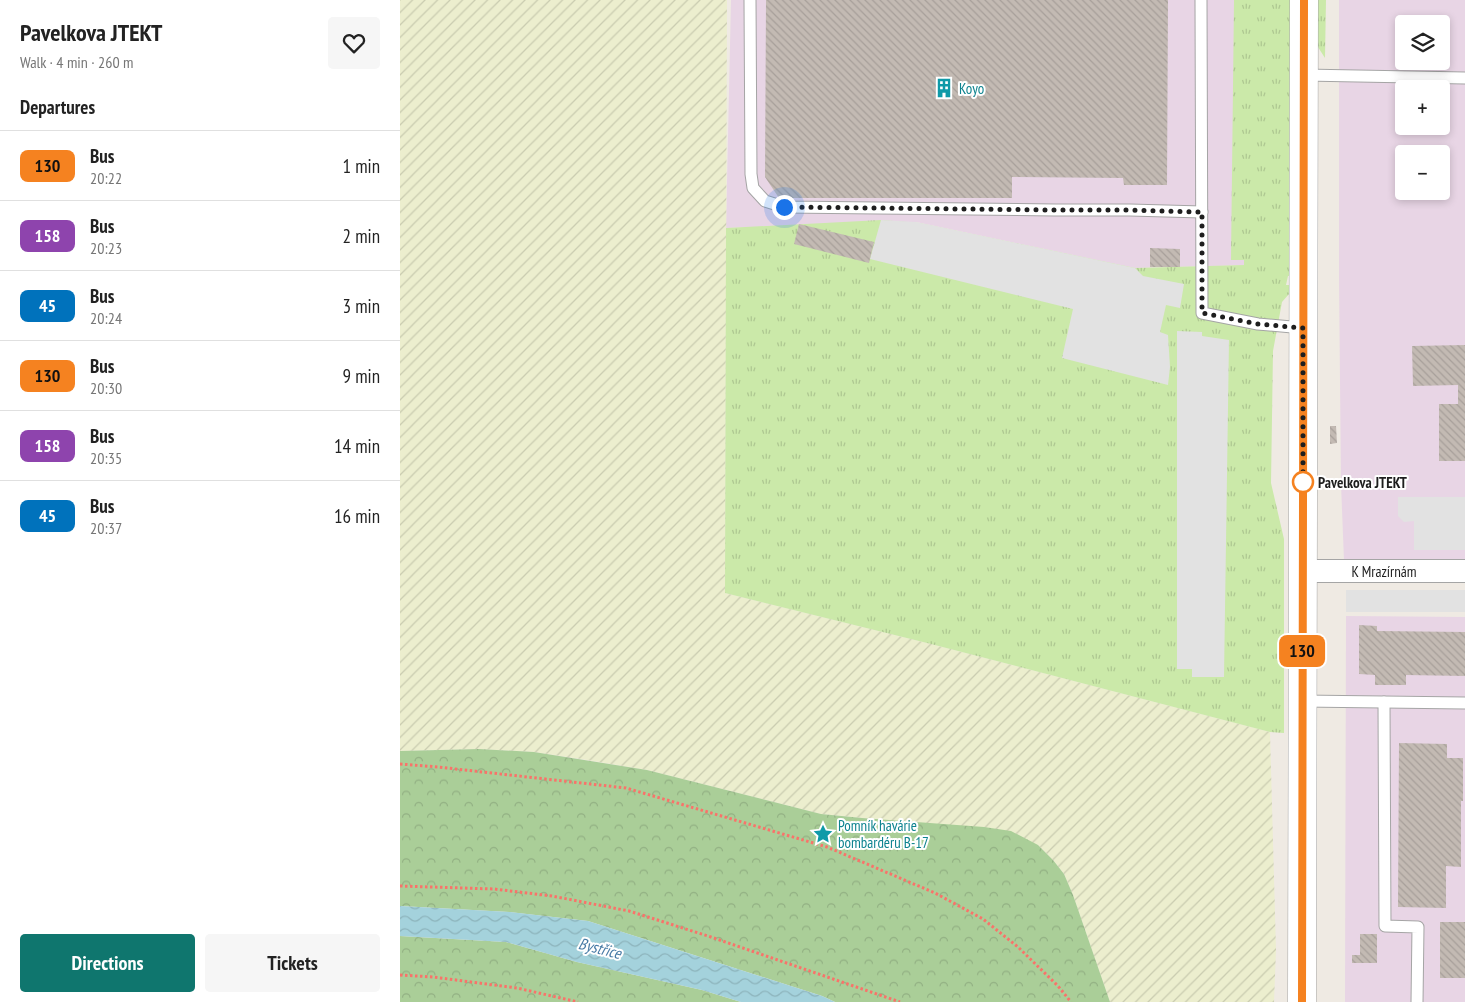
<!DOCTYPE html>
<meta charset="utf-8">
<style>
:root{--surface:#fff;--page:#f6f6f6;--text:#222;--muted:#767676;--line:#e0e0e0;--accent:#0f766e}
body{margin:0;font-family:"PT Sans Narrow",sans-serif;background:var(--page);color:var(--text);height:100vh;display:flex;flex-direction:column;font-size:19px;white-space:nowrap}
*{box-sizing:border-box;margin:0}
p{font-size:16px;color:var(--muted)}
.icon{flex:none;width:28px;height:28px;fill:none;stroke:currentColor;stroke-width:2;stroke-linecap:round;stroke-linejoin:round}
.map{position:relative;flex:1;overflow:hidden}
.side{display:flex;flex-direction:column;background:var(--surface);width:400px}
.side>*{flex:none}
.badge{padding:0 10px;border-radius:8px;font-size:18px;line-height:32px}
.fabs{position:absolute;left:995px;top:15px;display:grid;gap:10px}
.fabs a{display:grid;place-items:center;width:55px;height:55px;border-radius:5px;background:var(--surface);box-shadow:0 2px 8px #0003;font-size:25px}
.you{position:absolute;width:25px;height:25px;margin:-12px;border:4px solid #fff;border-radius:50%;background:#1a73e8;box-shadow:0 0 0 8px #1a73e833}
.map>.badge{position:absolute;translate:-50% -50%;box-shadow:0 0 0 2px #fff}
h2{padding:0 20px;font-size:19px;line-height:45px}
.round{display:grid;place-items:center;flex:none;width:52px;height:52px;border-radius:5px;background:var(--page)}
.head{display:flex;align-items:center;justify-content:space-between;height:85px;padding:0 20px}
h1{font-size:24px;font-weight:700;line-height:38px}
.action{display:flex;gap:10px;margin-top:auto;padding:10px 20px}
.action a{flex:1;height:58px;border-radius:5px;background:var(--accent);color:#fff;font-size:20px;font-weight:700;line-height:58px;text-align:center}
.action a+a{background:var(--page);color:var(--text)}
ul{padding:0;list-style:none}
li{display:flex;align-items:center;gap:15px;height:70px;padding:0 20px;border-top:1px solid var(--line)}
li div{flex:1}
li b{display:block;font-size:19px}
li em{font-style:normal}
li .badge{min-width:55px;font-weight:700;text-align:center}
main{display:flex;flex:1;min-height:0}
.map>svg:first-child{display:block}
</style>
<main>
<section class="side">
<div class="head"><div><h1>Pavelkova JTEKT</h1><p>Walk · 4 min · 260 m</p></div><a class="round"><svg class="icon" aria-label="heart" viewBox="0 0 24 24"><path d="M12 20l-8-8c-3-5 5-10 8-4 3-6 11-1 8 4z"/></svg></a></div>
<h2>Departures</h2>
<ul>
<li><span class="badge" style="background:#f58220;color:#111">130</span><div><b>Bus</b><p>20:22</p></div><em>1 min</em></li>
<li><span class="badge" style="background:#8e44ad;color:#fff">158</span><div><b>Bus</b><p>20:23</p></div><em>2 min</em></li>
<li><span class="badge" style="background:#0072bc;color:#fff">45</span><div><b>Bus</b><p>20:24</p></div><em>3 min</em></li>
<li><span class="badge" style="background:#f58220;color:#111">130</span><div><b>Bus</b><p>20:30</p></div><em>9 min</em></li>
<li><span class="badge" style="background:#8e44ad;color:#fff">158</span><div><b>Bus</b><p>20:35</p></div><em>14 min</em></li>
<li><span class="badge" style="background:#0072bc;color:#fff">45</span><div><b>Bus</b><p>20:37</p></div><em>16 min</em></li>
</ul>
<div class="action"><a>Directions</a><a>Tickets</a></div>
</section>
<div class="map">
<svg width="1065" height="1002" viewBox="0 0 1065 1002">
<defs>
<pattern id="farmland-furrows" width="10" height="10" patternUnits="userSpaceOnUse" patternTransform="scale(1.25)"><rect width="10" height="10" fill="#eceece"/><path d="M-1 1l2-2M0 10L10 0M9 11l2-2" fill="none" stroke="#caccb0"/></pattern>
<pattern id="grass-tufts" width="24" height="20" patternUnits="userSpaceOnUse" patternTransform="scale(1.25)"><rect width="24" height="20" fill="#cbe9a9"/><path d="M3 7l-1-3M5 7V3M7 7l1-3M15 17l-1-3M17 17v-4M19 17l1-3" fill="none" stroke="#aec791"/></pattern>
<pattern id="forest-crowns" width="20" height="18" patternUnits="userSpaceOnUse" patternTransform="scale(1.25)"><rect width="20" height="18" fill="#aace98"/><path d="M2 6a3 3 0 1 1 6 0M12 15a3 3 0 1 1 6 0" fill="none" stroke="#92b083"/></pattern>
<pattern id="water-waves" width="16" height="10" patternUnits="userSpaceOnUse" patternTransform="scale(1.25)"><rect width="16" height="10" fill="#a4d2dc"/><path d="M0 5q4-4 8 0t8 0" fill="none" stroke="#8db4bc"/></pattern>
<pattern id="building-back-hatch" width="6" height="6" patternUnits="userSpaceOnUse" patternTransform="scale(1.25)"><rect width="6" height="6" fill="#c3bab3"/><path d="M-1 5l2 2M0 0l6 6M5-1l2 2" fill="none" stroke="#a79f9a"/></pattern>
</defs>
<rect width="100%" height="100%" fill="#efeae3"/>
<g fill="#e8d5e5" fill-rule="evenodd">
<path d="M331 0H889L890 264 735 268 516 222 326 228Z"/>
<path d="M939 0H1065V560H944L941 484 939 279ZM1004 24H1041V61H1004ZM1004 89H1041V126H1004ZM1004 154H1041V191H1004Z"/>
<path d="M946 616 1065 617V1002H945Z"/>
</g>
<path fill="url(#farmland-furrows)" d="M0 0H327L325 593 527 643 870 732 876 950 874 1002H710L673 895 664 874 653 860 638 845 462 818 421 814 247 770 181 759 134 752 79 749 0 751Z"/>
<g fill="url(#grass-tufts)">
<path d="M834 0H891V276H888L886 285H892L889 294 882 302 873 351 871 483 884 539V733L870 732 527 643 325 593 326 228 481 220 519 223 735 268 844 265V260H831Z"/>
<path d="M915 0H926L925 58 916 44Z"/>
</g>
<g fill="url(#forest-crowns)">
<path d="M79 749 134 752 247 770 421 814 462 818 584 827 611 831 638 845 653 860 664 874 673 895 710 1002H435L422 996 188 921 109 912 0 906V751Z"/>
<path d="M0 936 106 942 177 962 302 990 341 1002H0Z"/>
</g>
<g fill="#e2e2e2">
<path d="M481 220 516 222 735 268 743 276 784 284 780 308 766 305 760 332 768 335 770 367 768 385 662 358 673 309 470 259Z"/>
<path d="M777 331 802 332V336L829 340 824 677H792V669H777Z"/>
<path d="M998 497H1065V550H1014V521L1004 522 998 516Z"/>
<rect x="946" y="590" width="119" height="22"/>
</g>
<path fill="url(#water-waves)" d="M0 906 110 912 188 921 422 996 435 1002H341L302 990 177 962 106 942 0 936Z"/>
<g fill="url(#building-back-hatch)">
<path d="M366 0H768L767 185H724L723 178 612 177V198H379L365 177Z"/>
<path d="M399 224 474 242 469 263 394 244Z"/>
<path d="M750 248 780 249V267H750Z"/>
<path d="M1065 345V461H1039V404H1058V385L1013 386 1012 346Z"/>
<path d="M930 426H936L937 443 930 444Z"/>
<path d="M959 625 977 626V631L1065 632V676L1006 675V685H975V675L959 674Z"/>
<path d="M999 743 1047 744V758H1063V801H1061V867L1046 866V908L998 907Z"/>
<rect x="1040" y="922" width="25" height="56"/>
<path d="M960 934H977V963H952V955H960Z"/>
</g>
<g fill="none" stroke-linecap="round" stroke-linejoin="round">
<defs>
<g id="service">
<path d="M350 0 351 174 353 188 365 201 384 207 655 210H730L802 212"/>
<path d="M801 0 802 313 858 324 903 328"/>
<path d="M904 75 1065 78"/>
<path d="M902 701 1065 703"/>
<path d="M984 702 985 926 1018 927 1017 1002"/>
</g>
<path id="minor" d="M903 571H1065"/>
<path id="tertiary" d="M902 1002 904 0"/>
</defs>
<use href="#service" stroke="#a5a5a5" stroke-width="13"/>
<use href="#minor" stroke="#a5a5a5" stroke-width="24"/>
<use href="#tertiary" stroke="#a5a5a5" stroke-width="29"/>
<g stroke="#f9736a" stroke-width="3" stroke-dasharray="2.5 2.5" stroke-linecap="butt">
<path d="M0 764 38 767 226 788 427 847 535 893 583 919 618 947 658 986 671 1002"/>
<path d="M0 886 94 889 152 896 229 911 308 936 500 1002"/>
<path d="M0 975 33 977 117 988 178 1002"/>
</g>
<use href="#service" stroke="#fff" stroke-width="11"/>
<use href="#minor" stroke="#fff" stroke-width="22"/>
<use href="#tertiary" stroke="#fff" stroke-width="28"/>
</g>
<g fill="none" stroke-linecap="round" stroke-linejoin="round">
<defs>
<path id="line" d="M902 1002 904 0"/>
</defs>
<use href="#line" stroke="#fff" stroke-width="11"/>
<use href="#line" stroke="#f58220" stroke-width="8"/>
<path stroke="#1e1e1e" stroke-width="5" stroke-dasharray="0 9" d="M384 207 655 210H730L802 212V313L858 324 903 328V487V482"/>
</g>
<defs>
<symbol id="building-bare" viewBox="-9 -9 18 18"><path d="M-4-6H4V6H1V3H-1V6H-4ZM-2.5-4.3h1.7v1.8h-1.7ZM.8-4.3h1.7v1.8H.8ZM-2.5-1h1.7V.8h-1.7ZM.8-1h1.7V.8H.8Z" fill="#0f9aa8" stroke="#fff" stroke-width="2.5" paint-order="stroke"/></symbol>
<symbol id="sight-bare" viewBox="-9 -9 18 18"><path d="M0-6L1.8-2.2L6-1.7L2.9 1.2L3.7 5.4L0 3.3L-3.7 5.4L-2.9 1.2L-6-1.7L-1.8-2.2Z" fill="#0f9aa8" stroke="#fff" stroke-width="2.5" paint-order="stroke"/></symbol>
</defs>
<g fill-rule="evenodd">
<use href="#building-bare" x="530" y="74" width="28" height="28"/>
<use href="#sight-bare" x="409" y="820" width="28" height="28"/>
</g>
<circle fill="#fff" stroke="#f58220" stroke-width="2.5" cx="903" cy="482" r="10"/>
<g text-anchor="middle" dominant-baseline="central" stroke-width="4" stroke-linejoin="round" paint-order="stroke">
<g font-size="15" fill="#0d838f" stroke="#fff" text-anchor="start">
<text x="559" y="88">Koyo</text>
<text x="438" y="825">Pomník havárie<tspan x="438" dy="17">bombardéru B-17</tspan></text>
</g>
<g font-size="15" font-weight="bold" fill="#1e1e1e" stroke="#fff" text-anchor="start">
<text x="918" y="482">Pavelkova JTEKT</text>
</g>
<g font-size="15" fill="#1e1e1e" stroke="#fff">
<text x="984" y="571">K Mrazírnám</text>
</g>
<g font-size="16" font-style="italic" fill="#477aa5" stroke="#fff">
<text transform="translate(200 948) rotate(14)">Bystřice</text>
</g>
</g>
</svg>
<div class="fabs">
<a><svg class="icon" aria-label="layers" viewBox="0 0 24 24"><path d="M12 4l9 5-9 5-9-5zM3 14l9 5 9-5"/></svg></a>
<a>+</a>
<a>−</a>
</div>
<div class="you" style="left:384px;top:207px"></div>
<b class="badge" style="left:902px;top:651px;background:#f58220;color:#111">130</b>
</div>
</main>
